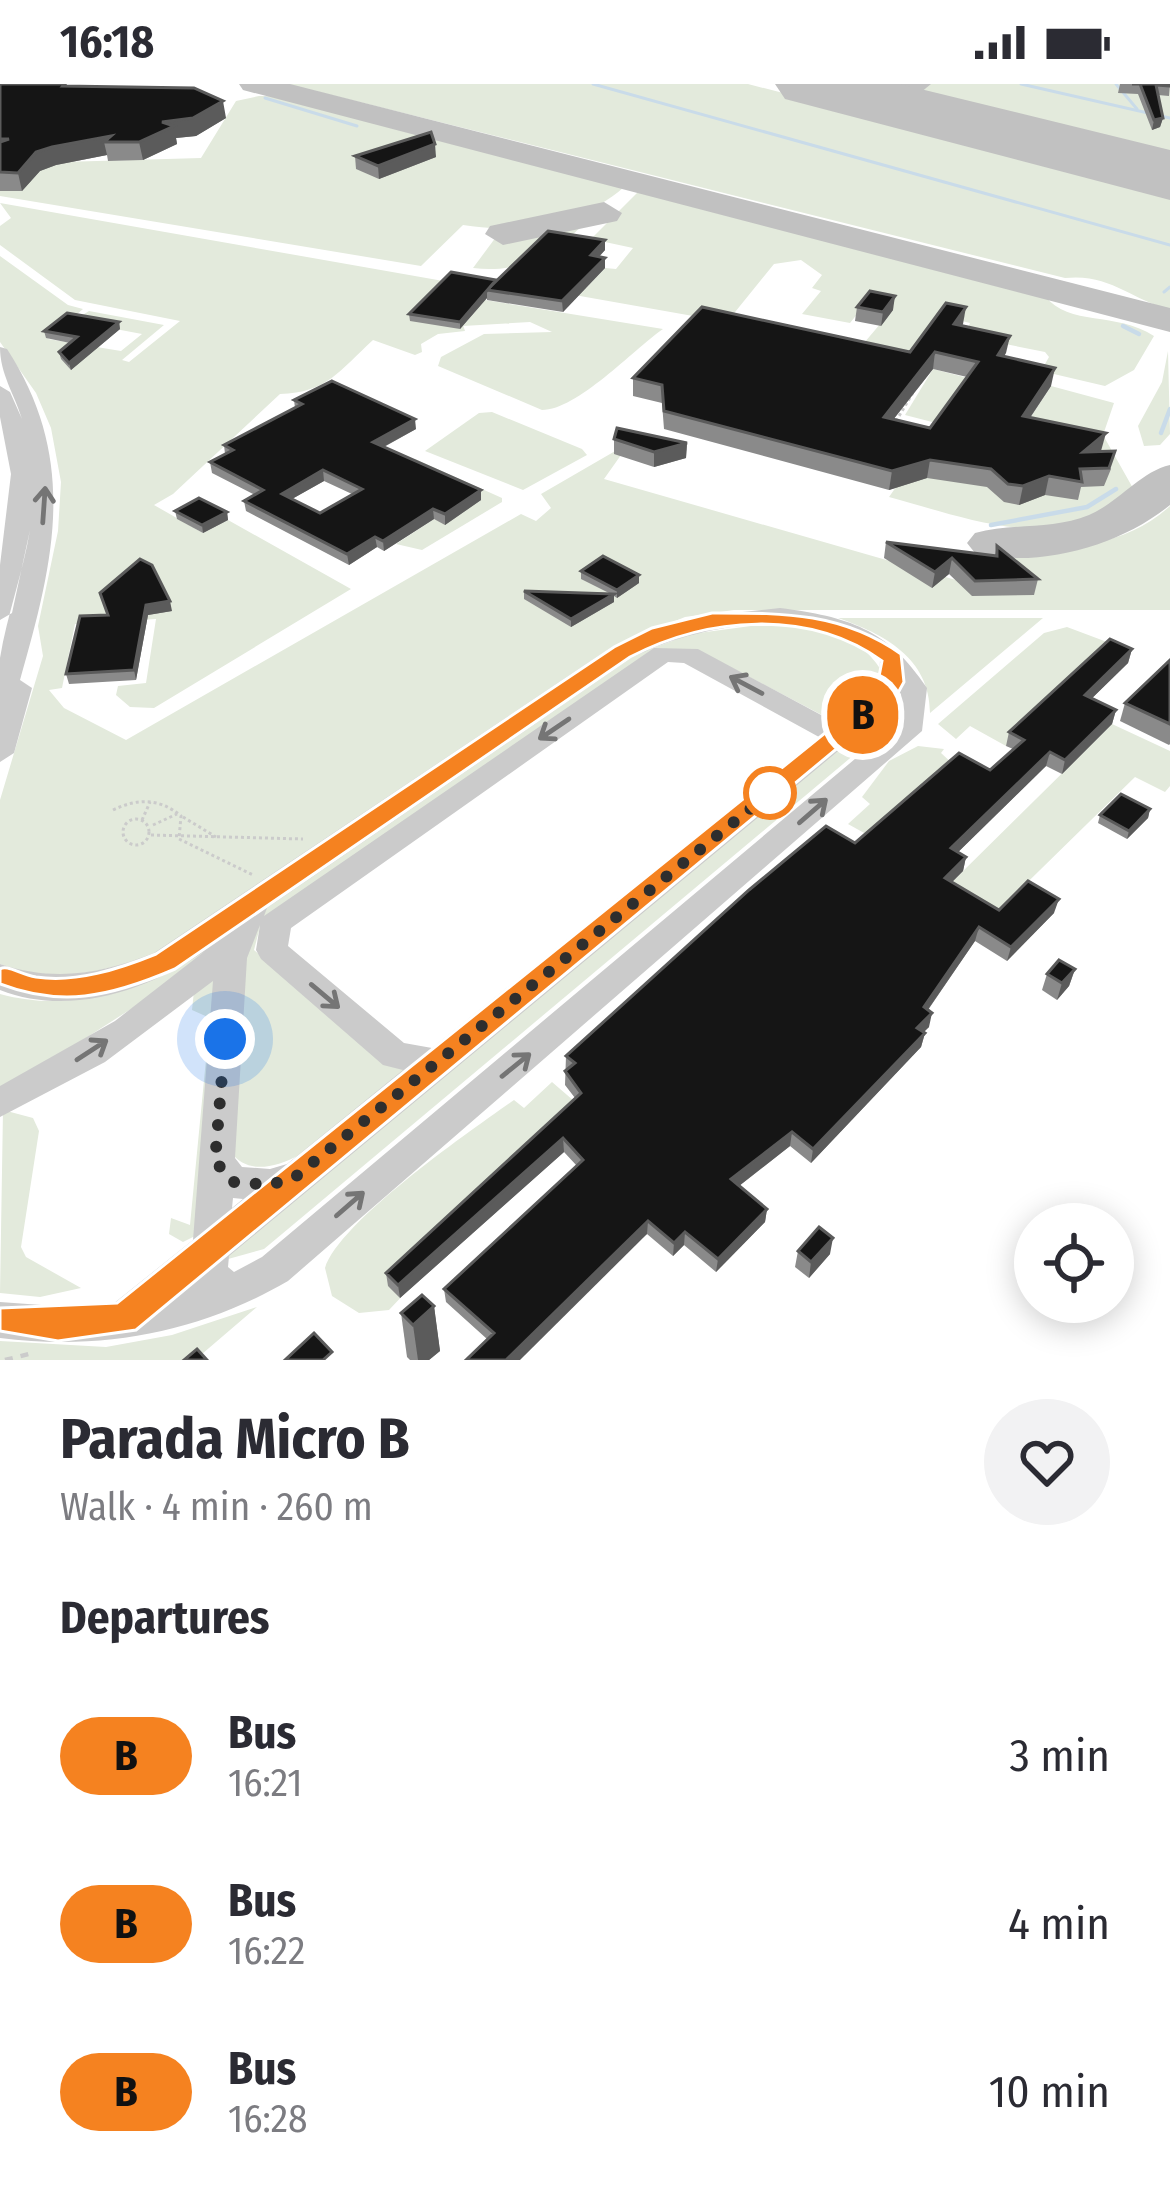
<!DOCTYPE html>
<meta charset="utf-8">
<style>
:root{--surface:#fff;--page:#f2f2f3;--text:#2b2b33;--muted:#7c7c81}
body{margin:0;font-family:"Fira Sans Condensed",sans-serif;background:var(--page);color:var(--text);height:100vh;display:flex;flex-direction:column;font-size:45px;white-space:nowrap}
*{box-sizing:border-box;margin:0}
p{font-size:39px;color:var(--muted)}
.icon{flex:none;width:66px;height:66px;fill:none;stroke:currentColor;stroke-width:2;stroke-linecap:round;stroke-linejoin:round}
.map{position:relative;height:1276px;overflow:hidden}
.details{display:flex;flex-direction:column;background:var(--surface);flex:1}
.details>*{flex:none}
.badge{padding:0 24px;border-radius:39px;font-size:42px;line-height:78px}
.fabs{position:absolute;left:1014px;top:1119px;display:grid;gap:24px}
.fabs a{display:grid;place-items:center;width:120px;height:120px;border-radius:50%;background:var(--surface);box-shadow:0 6px 30px #0003;font-size:60px}
.you{position:absolute;width:60px;height:60px;margin:-30px;border:9px solid #fff;border-radius:50%;background:#1a73e8;box-shadow:0 0 0 18px #1a73e833}
.map>.badge{position:absolute;translate:-50% -50%;box-shadow:0 0 0 6px #fff}
h2{padding:0 60px;font-size:45px;line-height:108px}
.round{display:grid;place-items:center;flex:none;width:126px;height:126px;border-radius:63px;background:var(--page)}
.summary{display:flex;align-items:center;justify-content:space-between;height:204px;padding:0 60px}
h1{font-size:57px;font-weight:700;line-height:90px}
ul{padding:0;list-style:none}
li{display:flex;align-items:center;gap:36px;height:168px;padding:0 60px}
li div{flex:1}
li b{display:block;font-size:45px}
li em{font-style:normal}
li .badge{min-width:132px;font-weight:700;text-align:center}
.status{display:flex;justify-content:space-between;align-items:center;height:84px;padding:0 60px;background:var(--surface);direction:ltr}
.status svg{height:33px;fill:currentColor}
.map>svg:first-child{display:block}
</style>
<div class="status"><b>16:18</b><svg viewBox="0 0 49 12"><path d="M0 12V9h3v3zM5 12V6h3v6zM10 12V3h3v9zM15 12V0h3v12zM26 1h20v11H26zM47 4h2v5h-2z"/></svg></div>
<div class="map">
<svg width="1170" height="1276" viewBox="0 0 1170 1276">
<rect width="100%" height="100%" fill="#fff"/>
<g fill="#e3eadc">
<path d="M287 0H748L1170 109V225C1131 216 1110 189 1065 194Z"/>
<path d="M927 0H1170V75L917 13Z"/>
<path d="M259 12H269L624 103C583 140 516 150 463 141L421 182 0 112V100L62 78 201 74 236 17Z"/>
<path d="M638 108 1045 212C1069 243 1116 227 1154 252L1134 286 1105 302 1041 287 1049 273 1045 268 965 252 970 239 938 231 898 283 853 272 892 226 866 219 850 239 802 230 821 207 812 204 822 191 801 176 774 180 727 238 507 199 586 204 605 184 616 185 633 164 591 155Z"/>
<path d="M0 119 449 198 465 247 438 250 421 260 422 268 415 271 373 256C340 286 327 309 280 310L173 410 154 421 203 449 228 436 351 505 154 624 130 623 116 611 118 602 146 599 156 535 75 540 62 604 49 606 64 624 126 656 521 430 536 437 551 424 541 410 629 359 642 363 621 371 604 395 956 496C1022 455 1109 479 1170 422V526H734L685 533 621 559 152 871C98 889 55 900 0 880V716L43 572 38 542 58 447 61 398 51 344 36 309 0 258V172L68 221 83 225 48 255 121 267 142 250 73 237 89 227 164 241 122 276 129 278 180 237 75 216 0 161V142L11 134Z"/>
<path d="M584 140C552 171 518 190 473 184L496 153Z"/>
<path d="M485 216 663 245C633 266 577 326 542 326L438 282 441 273 484 250 552 248 530 238 463 242Z"/>
<path d="M1168 267 1170 350 1160 361 1144 362 1138 342 1162 298Z"/>
<path d="M933 285 968 294 936 339 905 331Z"/>
<path d="M1051 302 1114 319 1103 351 1134 406C1072 477 964 433 889 413L927 359 1002 377Z"/>
<path d="M492 328 582 365 587 371 523 406 425 367 479 329Z"/>
<path d="M399 374 415 375 502 414V418L422 466 396 460 434 435 446 440 480 416Z"/>
<path d="M838 534H1043L930 629C930 574 884 550 838 534Z"/>
<path d="M751 542C797 542 854 541 881 586L875 609 839 640 696 565H654L262 835 254 866 391 982 409 987C373 1015 269 1123 230 1067L242 865 258 830 629 573 691 550Z"/>
<path d="M1067 543 1115 561 1006 662 970 642 956 655 938 640 1044 549Z"/>
<path d="M902 610 892 639 282 1150 264 1165 221 1177Z"/>
<path d="M1112 640 1170 667V702L1165 708 1135 693 998 827 928 786 956 794Z"/>
<path d="M918 662 944 665 941 669 956 683 875 755 848 740 870 720 862 713 889 677Z"/>
<path d="M220 853 198 882 0 1009V910C85 933 150 896 220 853Z"/>
<path d="M224 883 199 1150 183 1158 169 1150 171 1134 190 1141 210 934 192 926 194 907Z"/>
<path d="M552 998 581 1023 389 1226 359 1229 332 1212 325 1184C340 1137 470 1047 514 1016L524 1024Z"/>
<path d="M3 1026 33 1034 39 1047 21 1163 26 1173 81 1204 40 1213 0 1209Z"/>
<path d="M257 1223 195 1276H0V1257L106 1263 172 1251Z"/>
</g>
<g fill="none" stroke-linecap="round" stroke-linejoin="round">
<g stroke="#c9dbe9" stroke-width="3">
<path d="M593 0 1170 161"/>
<path d="M1021 0 1170 34"/>
<path d="M1116 0 1137 25"/>
<path d="M265 14 357 42"/>
<path d="M1164 208 1170 203"/>
</g>
<g stroke="#c9dbe9" stroke-width="4.5">
<path d="M1123 242 1139 250"/>
<path d="M1161 349 1170 325"/>
<path d="M991 441 1087 423 1116 405"/>
</g>
<g fill="#c1c1c1" fill-rule="evenodd">
<path d="M239 0H290L1170 224V248L243 6Z"/>
<path d="M896 0H931L899 26H877L873 19Z"/>
<path d="M604 118 622 129 617 137 503 161 485 150 490 142Z"/>
<path d="M1170 381V421C1120 462 1038 485 975 469L967 459 975 449C1012 439 1052 446 1089 431 1119 418 1140 388 1170 381Z"/>
</g>
<path fill="#c1c1c1" fill-rule="evenodd" d="M775 0H900L1170 66V116L785 15Z"/>
<g stroke="#cbcbcb" stroke-width="3" stroke-dasharray="3 3" stroke-linecap="butt">
<path d="M896 337 914 307"/>
<path d="M113 726C138 714 159 714 181 732L179 755 253 791"/>
<path d="M183 733 216 753"/>
<circle cx="136" cy="748" r="13"/>
<path d="M142 736 150 718"/>
<path d="M153 741 177 730"/>
<path d="M151 751 303 755"/>
</g>
<path stroke="#cbcbcb" stroke-width="4.5" stroke-dasharray="8 8" stroke-linecap="butt" d="M5 1276 33 1269"/>
<g fill="#cbcbcb" fill-rule="evenodd">
<path d="M0 263 7 265C79 376 54 477 20 596L32 604 14 669 0 678C0 645 0 607 0 574 7 531 23 489 30 446L12 529 0 536V481L11 390 0 333V302L10 308 22 335C14 309 0 290 0 263Z"/>
<path d="M780 524C848 533 887 544 927 604L922 647 288 1197C200 1248 103 1267 0 1254V1218L69 1223 113 1220 193 1156 213 897 105 978 0 1033V1002L115 937 205 867C147 907 69 933 0 906V880C55 898 101 890 154 869L613 562 694 533ZM780 539C819 544 847 553 880 576 880 613 862 618 836 639L698 565 654 564 264 832 267 824 631 574C680 550 725 541 780 539ZM668 578 684 579 819 653 432 964 404 959 288 862 291 844ZM901 609 899 638 262 1173 234 1188 228 1183 229 1172 849 658ZM260 841 256 866 261 875 383 981 403 986 287 1080 270 1085 242 1083 235 1074 247 874ZM233 1114 243 1115 232 1124Z"/>
</g>
</g>
<g fill="#8a8a8a" fill-rule="evenodd">
<path d="M0 0 75 2 226 34 196 52 176 54 177 60 143 76 108 77 107 71 56 81 40 87 22 107H0Z"/>
<path d="M1120 0H1170L1169 12 1158 11 1163 34 1160 43 1152 46 1138 10 1118 9Z"/>
<path d="M355 72 436 73 379 95 356 85Z"/>
<path d="M605 156V166L599 173 605 184 563 228 487 216V214L460 245 410 237 409 230Z"/>
<path d="M857 223 893 226 881 242 855 237Z"/>
<path d="M119 238 120 245 71 286 61 275 59 268 70 259 46 254 44 247Z"/>
<path d="M963 240 962 242 1010 252 1004 272 1051 302 1030 334 1101 368 1111 385 1104 402 1081 403 1078 416 1045 411 1019 421 1004 418 987 403 927 394 889 406 664 345 662 319 633 312V294L910 268ZM933 285 967 293 930 344 893 336Z"/>
<path d="M294 316 416 345 384 363 481 416 445 441 434 435 384 467 377 463 349 481 246 427 244 417 255 411 212 389 210 378 225 370 224 361 295 324ZM324 397 352 410 320 429 292 415Z"/>
<path d="M614 355 687 359 686 374 654 383 614 370Z"/>
<path d="M175 427 227 428 228 436 203 449 177 435Z"/>
<path d="M886 458 995 471 997 462 1038 495 1034 511 972 512 949 490 932 504 884 474Z"/>
<path d="M581 487 639 491V499L617 514 614 512V518L571 543 524 515V507L609 509 581 495Z"/>
<path d="M100 509 172 527 148 531 136 596 69 600 66 590 107 531Z"/>
<path d="M1132 565 1128 579 1092 614 1116 626 1112 640 1062 690 1046 682 958 768 966 773 963 787 952 798 999 826 1054 829 1007 877 975 857 928 926 929 943 923 948 925 949 921 963 811 1079 790 1062 739 1102 767 1125 765 1138 716 1188 684 1161 673 1172 647 1150 487 1255 446 1218 444 1205 577 1082 564 1068 400 1214 388 1202 386 1189 575 1014 565 1001 566 972 855 759 990 686 1013 665 1006 662 1009 648Z"/>
<path d="M1170 576V660L1169 661 1120 637 1125 619Z"/>
<path d="M1150 725 1148 734 1127 755 1098 739 1100 731Z"/>
<path d="M1075 885 1069 902 1057 916 1042 906 1047 890Z"/>
<path d="M798 1167 830 1170 809 1194 795 1183Z"/>
<path d="M434 1222 440 1267 429 1276H410L407 1273 401 1229Z"/>
</g>
<g fill="#5b5b5b">
<path d="M223 17 226 34 196 52 176 54 177 60 143 76 139 58 162 38Z"/>
<path d="M1163 34 1160 43 1152 46 1154 36Z"/>
<path d="M111 52 104 58 107 71 56 81 40 87 22 107 18 89 36 68 52 63Z"/>
<path d="M435 60 436 73 379 95 378 82Z"/>
<path d="M605 156V166L591 181V171Z"/>
<path d="M605 174V184L563 228 562 217Z"/>
<path d="M487 207V214L460 245V238Z"/>
<path d="M895 212 893 226 881 242 883 228Z"/>
<path d="M966 223 963 240 951 257 954 240Z"/>
<path d="M119 238 120 245 71 286 69 279Z"/>
<path d="M1010 252 1006 269 995 288 998 271Z"/>
<path d="M935 268 933 285 881 351 884 333Z"/>
<path d="M1055 284 1051 302 1019 350 1023 332Z"/>
<path d="M415 335 416 345 374 368 373 358Z"/>
<path d="M1106 349 1101 367 1083 368Z"/>
<path d="M687 359 686 374 654 383V368Z"/>
<path d="M930 376 927 394 889 406 892 387Z"/>
<path d="M323 386 324 397 283 420 282 410Z"/>
<path d="M1049 392 1045 411 1019 421 1023 402Z"/>
<path d="M481 406V416L445 441V430Z"/>
<path d="M433 425 434 435 384 467 383 457Z"/>
<path d="M227 428 228 436 203 449 202 441Z"/>
<path d="M375 453 377 463 349 481 347 470Z"/>
<path d="M952 474 949 490 932 504 935 488Z"/>
<path d="M639 491V499L617 514V506Z"/>
<path d="M614 510V518L571 543V535Z"/>
<path d="M170 517 172 527 148 531 136 596 134 586 146 521Z"/>
<path d="M1132 565 1128 579 1081 625 1085 611Z"/>
<path d="M1116 626 1112 640 1062 690 1065 676Z"/>
<path d="M1050 668 1046 682 948 778 951 764Z"/>
<path d="M1150 725 1148 734 1127 755 1129 747Z"/>
<path d="M966 773 963 787 942 808 945 794Z"/>
<path d="M1059 815 1054 829 1007 877 1011 863Z"/>
<path d="M979 843 975 857 920 937 924 923Z"/>
<path d="M1075 885 1069 902 1057 916 1062 899Z"/>
<path d="M932 929 929 943 914 958 917 944Z"/>
<path d="M925 949 921 963 811 1079 813 1065Z"/>
<path d="M792 1048 790 1062 730 1109 731 1095Z"/>
<path d="M563 1054 564 1068 400 1214 398 1201Z"/>
<path d="M767 1125 765 1138 716 1188 718 1175Z"/>
<path d="M648 1137 647 1150 520 1276H506Z"/>
<path d="M685 1148 684 1161 673 1172 674 1159Z"/>
<path d="M833 1154 830 1170 809 1194 811 1178Z"/>
<path d="M434 1222 440 1267 429 1276H418L413 1241Z"/>
</g>
<g fill="#151515" stroke="#5b5b5b" stroke-width="3" fill-rule="evenodd">
<path d="M0 0H65L63 2 194 4 223 17 193 34 162 38 174 42 139 58H104L111 52 52 63 36 68 18 89 0 88V58L9 55H0Z"/>
<path d="M1132 0H1169L1170 2 1156 1 1163 34 1154 36 1140 0Z"/>
<path d="M431 48 435 60 378 82 355 72Z"/>
<path d="M548 147 605 156 591 171 605 174 562 217 487 206Z"/>
<path d="M451 188 496 196 460 238 409 230Z"/>
<path d="M870 207 895 212 883 228 857 223Z"/>
<path d="M946 219 966 223 954 240 1010 252 998 271 1055 284 1023 332 1106 349 1083 368 1115 367 1109 384 1080 385 1082 398 1049 392 1023 402 1008 400 991 385 930 376 892 387 664 327 662 301 633 294 702 223 910 268ZM935 268 978 278 930 344 884 333Z"/>
<path d="M67 229 119 238 69 279 59 268 77 253 44 247Z"/>
<path d="M332 297 415 335 373 358 481 406 445 430 433 425 383 457 375 453 347 470 244 417 263 406 210 378 233 366 224 361 302 320 294 316ZM323 386 362 405 320 429 282 410Z"/>
<path d="M617 344 687 359 654 368 614 355Z"/>
<path d="M199 414 227 428 202 441 175 427Z"/>
<path d="M886 458 997 472V462L1038 495 975 497 952 474 935 488Z"/>
<path d="M603 472 639 491 617 506 581 487Z"/>
<path d="M140 475 152 481 170 517 146 521 134 586 66 590 80 532 108 531 100 509Z"/>
<path d="M524 507 614 510 571 535Z"/>
<path d="M1110 555 1132 565 1085 611 1116 626 1065 676 1050 668 951 764 966 773 945 794 999 826 1028 797 1059 815 1011 863 979 843 924 923 932 929 917 944 925 949 813 1065 792 1048 731 1095 767 1125 718 1175 685 1148 674 1159 648 1137 506 1276H466L494 1249 444 1205 583 1076 563 1054 398 1201 386 1189 581 1009 565 987 575 979 566 972 749 806 826 742 855 759 959 669 990 686 1024 656 1009 648Z"/>
<path d="M1170 576V640L1125 619Z"/>
<path d="M1121 710 1150 725 1129 747 1100 731Z"/>
<path d="M1059 876 1075 885 1062 899 1047 890Z"/>
<path d="M819 1143 833 1154 811 1178 798 1167Z"/>
<path d="M422 1211 434 1222 413 1241 401 1229Z"/>
<path d="M314 1249 332 1268 323 1276H285Z"/>
<path d="M197 1265 207 1276H184Z"/>
</g>
<defs><path id="oneway-shaft" d="M-6 0H5M1.5-3L5.5 0L1.5 3" fill="none" stroke-width="1.6" stroke-linecap="round" stroke-linejoin="round" transform="scale(3)"/></defs>
<g stroke="#757575">
<use href="#oneway-shaft" transform="translate(44 421) rotate(-86)"/>
<use href="#oneway-shaft" transform="translate(746 601) rotate(-152)"/>
<use href="#oneway-shaft" transform="translate(554 645) rotate(146)"/>
<use href="#oneway-shaft" transform="translate(813 727) rotate(-41)"/>
<use href="#oneway-shaft" transform="translate(325 912) rotate(40)"/>
<use href="#oneway-shaft" transform="translate(92 966) rotate(-33)"/>
<use href="#oneway-shaft" transform="translate(516 981) rotate(-39)"/>
<use href="#oneway-shaft" transform="translate(350 1120) rotate(-41)"/>
</g>
<path fill="#f58220" stroke="#fff" stroke-width="3" d="M712 529C783 529 841 528 901 570L904 598 893 618 136 1246 58 1257 0 1247V1224L117 1219 876 608 882 577C808 524 707 533 630 573L175 885C108 914 60 923 0 900V885C7 880 19 890 36 893 76 899 119 885 156 870L614 563 652 544Z"/>
<g fill="none" stroke-linecap="round" stroke-linejoin="round">
<path stroke="#2e2e2e" stroke-width="12" stroke-dasharray="0 21.6" d="M225 955 215 1077 233 1098 270 1101 295 1093 781 700 770 709"/>
</g>
<circle fill="#fff" stroke="#f58220" stroke-width="6" cx="770" cy="709" r="24"/>
</svg>
<div class="fabs">
<a><svg class="icon" aria-label="locate" viewBox="0 0 24 24"><circle cx="12" cy="12" r="6"/><path d="M12 2v4M12 18v4M2 12h4M18 12h4"/></svg></a>
</div>
<div class="you" style="left:225px;top:955px"></div>
<b class="badge" style="left:863px;top:631px;background:#f58220;color:#111">B</b>
</div>
<section class="details">
<div class="summary"><div><h1>Parada Micro B</h1><p>Walk · 4 min · 260 m</p></div><a class="round"><svg class="icon" aria-label="heart" viewBox="0 0 24 24"><path d="M12 20l-8-8c-3-5 5-10 8-4 3-6 11-1 8 4z"/></svg></a></div>
<h2>Departures</h2>
<ul>
<li><span class="badge" style="background:#f58220;color:#111">B</span><div><b>Bus</b><p>16:21</p></div><em>3 min</em></li>
<li><span class="badge" style="background:#f58220;color:#111">B</span><div><b>Bus</b><p>16:22</p></div><em>4 min</em></li>
<li><span class="badge" style="background:#f58220;color:#111">B</span><div><b>Bus</b><p>16:28</p></div><em>10 min</em></li>
</ul>
</section>
